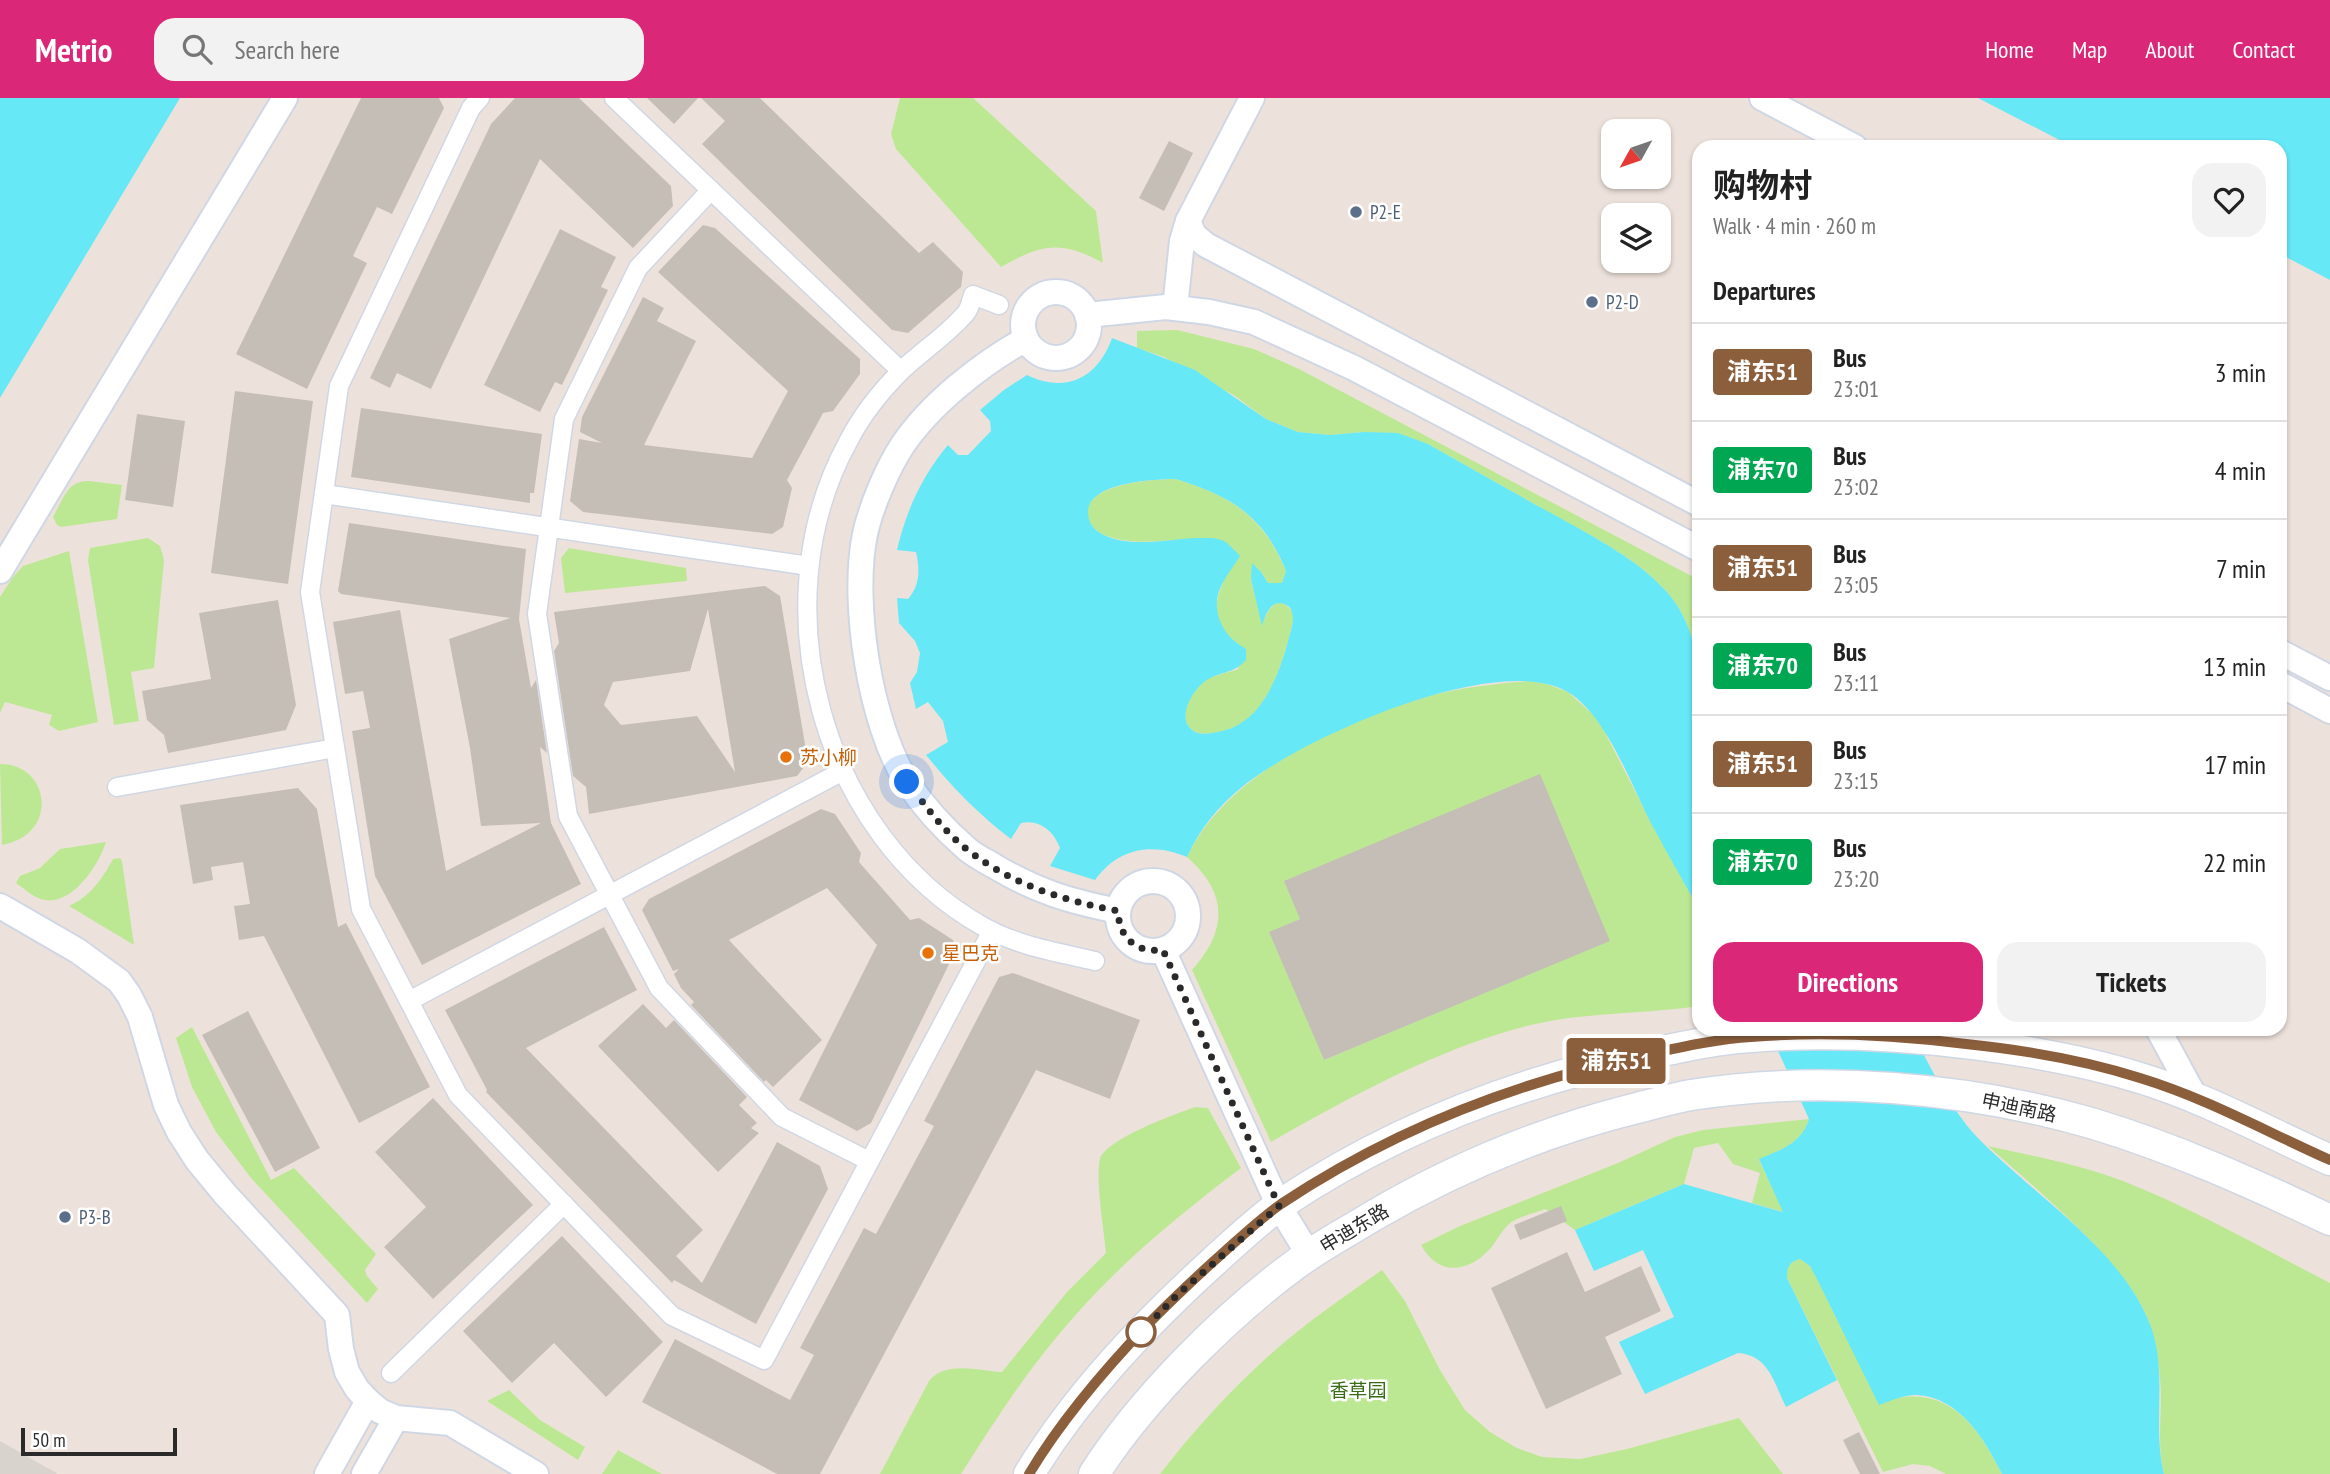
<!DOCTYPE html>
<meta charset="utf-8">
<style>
:root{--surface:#fff;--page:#f2f2f2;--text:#222;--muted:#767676;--line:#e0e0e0;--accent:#db2777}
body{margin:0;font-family:"PT Sans Narrow","Noto Sans SC",sans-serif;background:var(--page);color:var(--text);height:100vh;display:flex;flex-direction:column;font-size:26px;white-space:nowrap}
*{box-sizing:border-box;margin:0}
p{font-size:23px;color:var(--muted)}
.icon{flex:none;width:38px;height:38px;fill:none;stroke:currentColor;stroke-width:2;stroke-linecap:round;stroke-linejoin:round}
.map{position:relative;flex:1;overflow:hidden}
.panel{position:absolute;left:1692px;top:42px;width:595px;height:896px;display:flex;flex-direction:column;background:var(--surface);border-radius:21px;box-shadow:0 2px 5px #0004}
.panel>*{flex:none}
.badge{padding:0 14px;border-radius:5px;font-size:24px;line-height:46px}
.needle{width:46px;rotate:230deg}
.buttons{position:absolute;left:1601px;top:21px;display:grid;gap:14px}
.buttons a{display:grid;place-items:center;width:70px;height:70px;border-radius:14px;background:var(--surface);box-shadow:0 2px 5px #0004;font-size:35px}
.scale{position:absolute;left:21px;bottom:18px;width:156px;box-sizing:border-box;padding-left:7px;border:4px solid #2a2a2a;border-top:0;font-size:19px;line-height:24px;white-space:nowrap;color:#2a2a2a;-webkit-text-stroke:5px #fff;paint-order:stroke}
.you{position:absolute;width:35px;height:35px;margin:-18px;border:5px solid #fff;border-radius:50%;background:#1a73e8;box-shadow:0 0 0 10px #1a73e833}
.map>.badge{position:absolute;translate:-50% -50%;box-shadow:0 0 0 4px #fff}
h2{padding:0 21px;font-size:26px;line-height:63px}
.round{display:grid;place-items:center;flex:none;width:74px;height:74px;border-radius:21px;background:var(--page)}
.head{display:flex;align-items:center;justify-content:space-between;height:119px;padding:0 21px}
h1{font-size:33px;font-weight:700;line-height:52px}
.button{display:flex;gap:14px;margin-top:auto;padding:14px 21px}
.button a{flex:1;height:80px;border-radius:21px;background:var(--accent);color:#fff;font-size:28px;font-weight:700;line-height:80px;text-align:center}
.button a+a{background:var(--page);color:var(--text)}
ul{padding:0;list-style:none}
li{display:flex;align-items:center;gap:21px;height:98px;padding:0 21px;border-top:2px solid var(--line)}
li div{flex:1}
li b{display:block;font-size:26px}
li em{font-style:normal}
li .badge{min-width:77px;font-weight:700;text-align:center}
header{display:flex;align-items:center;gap:42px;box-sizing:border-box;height:98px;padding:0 35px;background:var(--accent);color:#fff}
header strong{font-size:33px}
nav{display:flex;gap:38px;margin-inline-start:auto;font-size:24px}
.search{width:490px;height:63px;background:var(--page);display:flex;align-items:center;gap:18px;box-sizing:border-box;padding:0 24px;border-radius:21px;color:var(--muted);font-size:26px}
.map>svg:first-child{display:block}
</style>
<header>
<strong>Metrio</strong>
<div class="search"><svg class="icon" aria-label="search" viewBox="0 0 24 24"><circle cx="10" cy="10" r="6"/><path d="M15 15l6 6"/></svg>Search here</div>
<nav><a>Home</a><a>Map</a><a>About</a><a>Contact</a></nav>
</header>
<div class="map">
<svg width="2330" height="1376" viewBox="0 0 2330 1376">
<rect width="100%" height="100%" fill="#ede2db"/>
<g fill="#bde893" fill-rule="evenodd">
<path d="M900 0H973L1096 113 1103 165C1061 142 1042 146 1001 169L896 51 891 36Z"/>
<path d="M1177 232 1254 251 1299 271 1699 482V566C1693 539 1685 514 1666 493 1636 460 1594 439 1555 418 1513 394 1470 370 1428 346L1398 336 1364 334 1330 337 1298 334 1266 321 1235 298 1164 259 1137 250V233Z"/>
<path d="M1176 381C1231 398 1263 418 1286 473L1282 485H1268L1261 474 1251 481 1262 526C1266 516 1275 497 1287 508 1290 510 1292 513 1293 516 1294 524 1290 535 1288 543 1278 577 1265 619 1227 632 1216 635 1200 639 1191 631 1177 619 1192 593 1203 584 1212 577 1228 575 1238 571L1246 551C1219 535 1209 514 1223 485L1193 441C1165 442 1134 448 1107 438 1099 436 1091 429 1088 421 1078 385 1156 381 1176 381Z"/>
<path d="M89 383 122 387 117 421 61 429 57 427 53 419C63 402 67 382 89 383Z"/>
<path d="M148 440 160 448 164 462 154 570 131 574 139 623 114 627 88 462 90 450Z"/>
<path d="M569 450 686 470 687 483 565 495 561 460Z"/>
<path d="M69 453 98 624 59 633 49 627 52 617 5 604 0 615V499L13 479 23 468Z"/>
<path d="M1529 583 1547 586 1568 594 1598 621 1654 730 1699 811V908C1646 916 1592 914 1540 925 1446 946 1354 997 1271 1044L1192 872C1228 832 1228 795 1187 759 1227 674 1343 623 1429 598 1462 589 1496 586 1529 583ZM1300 821 1610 842 1324 962 1270 834Z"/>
<path d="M0 666C49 665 61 736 2 747Z"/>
<path d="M106 744C99 766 73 807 45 802 35 801 25 791 16 785L20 778 40 770 60 751Z"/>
<path d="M120 760 122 763 134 847 69 808C91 798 102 781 113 761Z"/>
<path d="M192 929 271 1082 294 1070 376 1156 365 1172 367 1178 378 1191 367 1205 251 1080 216 1034 192 989 176 940Z"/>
<path d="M1195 1009 1208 1010 1241 1070C1174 1121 1109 1174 1056 1240 1020 1283 991 1329 961 1376H880L929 1283C946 1262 979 1273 1002 1274L1067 1194 1106 1155C1104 1132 1095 1081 1100 1061 1106 1041 1175 1016 1195 1009Z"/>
<path d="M1809 1021C1802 1045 1781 1052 1759 1062L1784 1114 1752 1105 1760 1075 1733 1066 1718 1045 1694 1050 1684 1086 1575 1132 1545 1111C1535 1115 1518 1119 1509 1126 1501 1133 1496 1145 1489 1152 1466 1176 1437 1177 1421 1147L1460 1128 1618 1065 1675 1039 1703 1032Z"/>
<path d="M1988 1048C2033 1058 2079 1066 2123 1083 2194 1111 2262 1150 2330 1185V1376H2164C2156 1344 2163 1313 2160 1281 2159 1264 2155 1244 2150 1228 2134 1171 2033 1088 1988 1048Z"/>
<path d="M1800 1161 1810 1168 1898 1300C1953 1290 1980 1333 2002 1376H1946L1930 1368 1913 1366 1883 1374 1787 1180C1786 1169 1789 1164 1800 1161Z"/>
<path d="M1382 1172 1405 1203 1440 1272 1465 1312 1490 1334 1517 1350 1542 1359 1580 1361 1627 1351 1739 1320 1783 1376H1160C1190 1337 1225 1298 1262 1264 1298 1230 1341 1201 1382 1172Z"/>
<path d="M509 1292 540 1322 585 1349 578 1362 487 1303Z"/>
<path d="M618 1352 662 1376H602Z"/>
</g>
<path fill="#d9d3ce" d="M0 1343 58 1376H0Z"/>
<g fill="#66e8f7" fill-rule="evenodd">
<path d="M0 0H180L0 300Z"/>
<path d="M1978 0H2330V182L2280 156V49H2073Z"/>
<path d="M1112 240 1195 272 1266 321 1298 334 1330 337 1364 334 1398 335 1428 346C1472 371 1516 396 1560 420 1597 441 1637 461 1666 493 1685 514 1693 539 1699 566V811C1683 783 1667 755 1652 727 1631 687 1607 618 1568 594 1497 552 1300 641 1242 689 1218 709 1200 730 1187 759 1152 744 1118 750 1095 782L1050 768 1060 750C1054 733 1039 721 1021 725L1011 741C976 714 954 691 926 657L948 644 943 623 928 604 916 611 910 585 917 574 920 555 915 543 899 525 897 500 908 501C920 487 920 472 916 454L897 452C906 413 922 378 948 347L958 357H968L991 333 990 323 980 312 1004 292 1027 277C1066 296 1098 280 1112 240ZM1176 381C1231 398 1264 418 1286 473L1282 485H1268L1261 474 1252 465 1251 481 1262 528C1265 517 1272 499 1286 507 1290 509 1291 510 1292 515 1295 524 1289 537 1287 547 1277 581 1261 624 1222 633 1212 635 1199 639 1191 631 1177 619 1193 592 1204 584 1218 573 1233 577 1246 562V551C1233 543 1226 537 1220 523 1210 495 1226 481 1240 458 1235 453 1230 447 1224 443 1216 439 1206 440 1198 440 1167 441 1124 452 1097 433 1092 429 1088 422 1088 415 1087 384 1155 381 1176 381Z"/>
<path d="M1768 931H1910C1930 967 1948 1008 1977 1039 2032 1096 2123 1152 2151 1229 2168 1277 2152 1327 2164 1376H2002C1985 1342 1960 1299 1916 1297 1904 1297 1890 1303 1879 1307L1818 1183 1810 1168 1800 1161C1789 1164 1787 1169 1787 1180L1837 1282 1786 1309C1774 1285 1769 1257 1738 1255L1645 1296 1619 1244 1674 1219 1643 1152 1594 1173 1575 1132 1684 1086 1783 1114 1759 1061C1781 1052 1802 1045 1809 1021Z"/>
</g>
<g fill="#c5beb7" fill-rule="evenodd">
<path d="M361 0H439L444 10 392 116 377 109 353 158 367 165 307 291 236 256Z"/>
<path d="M515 0H579L671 88 673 108 633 150 540 61 431 291 397 275 390 290 370 280 491 26Z"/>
<path d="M647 0H698L674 26Z"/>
<path d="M701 0H760L919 155 933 144 963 174 961 189 908 235 892 232 702 46 725 23Z"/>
<path d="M1169 43 1193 55 1164 113 1139 100Z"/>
<path d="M703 127 715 130 860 261V276L833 313 823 315 787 382 792 390 783 429 772 436 583 414 570 403 579 341 602 345 580 334 582 319 643 199 664 210 657 223 696 243 644 347 752 360 788 293 658 174Z"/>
<path d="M560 131 616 159 601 189 608 192 562 287 555 284 540 314 484 287Z"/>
<path d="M235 293 313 303 288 486 211 475Z"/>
<path d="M361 310 542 336 534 395H530V405L351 379Z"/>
<path d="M137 316 185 323 173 409 125 402Z"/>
<path d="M349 425 526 451 519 521 531 590 536 582 547 655 540 649 551 725 581 786 422 867 375 778 352 633 370 630 363 593 345 596 333 524 400 512 446 773 541 725 481 728 470 650 449 541 510 520 341 496 338 493Z"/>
<path d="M765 488 780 498 808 664 797 678 589 716 586 689 573 678 554 553 559 545 554 514ZM708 511 735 674 697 618 621 627 604 607 613 584 690 573Z"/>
<path d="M278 502 296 607 286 632 168 655 164 637 147 622 142 593 211 581 199 515Z"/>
<path d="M1540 676 1610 843 1324 962 1269 834 1300 821 1284 783Z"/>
<path d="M298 690 317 711 338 829 346 825 430 989 359 1025 264 838 239 842 234 808 250 806 243 764 211 769 213 782 193 786 180 707Z"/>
<path d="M821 711 835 716 861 755 859 764 910 822 919 820 953 842 955 854 871 1025 857 1033 799 1002 877 847 827 790 729 842 822 942 773 989 766 982 764 984 691 907 694 904 681 890 674 876 679 871 673 873 642 812 649 801Z"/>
<path d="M604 829 637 892 526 950 703 1132 676 1158 702 1185 777 1044 820 1068 828 1091 756 1226 674 1182 672 1185 486 994 487 992 445 912Z"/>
<path d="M1013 875 1140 922 1110 1001 1036 972 820 1376H777L642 1304 675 1241 790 1302 814 1257 800 1250 864 1130 876 1136 934 1028 924 1023 999 879Z"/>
<path d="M643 906 666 930 674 922 747 999 739 1007 757 1025 751 1030 759 1035 718 1074 598 948Z"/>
<path d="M248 913 320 1050 275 1074 202 937Z"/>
<path d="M433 1000 533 1107 433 1201 384 1149 426 1109 375 1054Z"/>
<path d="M1561 1108 1567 1123 1520 1142 1514 1127Z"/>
<path d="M562 1138 663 1244 606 1299 554 1245 512 1285 463 1233Z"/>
<path d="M1567 1154 1585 1194 1641 1168 1661 1213 1605 1239 1622 1276 1546 1311 1491 1190Z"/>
<path d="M1859 1334 1880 1376H1860L1843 1342Z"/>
</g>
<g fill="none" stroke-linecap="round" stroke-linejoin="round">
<defs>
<g id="pedestrian">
<path d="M480 0 471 10 339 288 310 494 361 811 458 997 672 1218 764 1262 992 833"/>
<path d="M614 0 901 273"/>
<path d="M711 92 638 170 564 321 537 516 568 718 659 890 782 1019 869 1063"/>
<path d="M999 207 973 197C971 203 970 211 965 216 947 237 922 253 902 272 881 293 861 318 848 344 759 506 821 738 984 829 1018 848 1057 854 1095 863"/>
<path d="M324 396 809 468"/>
<path d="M117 689 335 650"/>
<path d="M409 903 843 673"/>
<path d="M391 1275 564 1106"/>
</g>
<g id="minor">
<path d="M1762 0 1855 49"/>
<path d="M1188 123 1194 137 1206 147 1699 406"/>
<circle cx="1056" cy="227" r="33"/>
<path d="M1175 210 1182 143 1188 123 1252 0"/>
<path d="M1087 217 1166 209 1209 214 1254 224 1354 270 1699 451"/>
<path d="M1026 241C982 265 930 306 902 348 887 371 871 409 865 436 851 504 870 626 907 684 924 709 945 732 967 751 975 758 986 763 994 768 1038 794 1069 803 1118 813"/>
<path d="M0 473 285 0"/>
<path d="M2280 554 2330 580"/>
<path d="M2280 586 2330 613"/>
<circle cx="1153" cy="818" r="35"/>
<path d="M0 808 78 853 119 883 129 897 140 919 166 1007 179 1034 197 1062 225 1096 337 1217 341 1251 347 1274 357 1291 368 1303 380 1313 396 1320 450 1325 536 1376"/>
<path d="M1163 852 1279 1108 1309 1157"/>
<path d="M2158 931 2195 999"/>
<path d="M327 1376 368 1303"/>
<path d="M364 1376 396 1320"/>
</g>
<g id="tertiary">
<path d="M1029 1376C1078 1296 1144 1227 1213 1164 1235 1144 1257 1123 1281 1106 1392 1032 1519 983 1649 956 1682 949 1717 941 1751 939 1826 933 1899 937 1973 946 2029 953 2086 963 2140 980 2206 1000 2267 1034 2330 1062"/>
<path d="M1094 1376C1142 1301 1225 1218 1296 1166 1320 1148 1347 1134 1373 1118 1455 1070 1544 1033 1637 1010 1654 1006 1673 1000 1691 997 1820 977 1966 989 2091 1025 2174 1050 2252 1085 2330 1122"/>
</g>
</defs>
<use href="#pedestrian" stroke="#d0d7e4" stroke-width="21"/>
<use href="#minor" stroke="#d0d7e4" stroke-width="28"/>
<use href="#tertiary" stroke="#d0d7e4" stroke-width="33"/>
<use href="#pedestrian" stroke="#fff" stroke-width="18"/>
<use href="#minor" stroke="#fff" stroke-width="24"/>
<use href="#tertiary" stroke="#fff" stroke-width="30"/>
</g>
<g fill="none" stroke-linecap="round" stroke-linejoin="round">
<defs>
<path id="line" d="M1029 1376C1062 1321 1105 1271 1149 1225 1173 1201 1198 1177 1224 1154 1242 1138 1261 1120 1281 1106 1392 1032 1519 983 1649 956 1682 949 1717 941 1751 939 1823 933 1894 937 1966 946 2024 952 2084 962 2140 980 2206 1000 2267 1034 2330 1062"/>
</defs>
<use href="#line" stroke="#fff" stroke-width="16"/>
<use href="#line" stroke="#8b5e3c" stroke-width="10"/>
<path stroke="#2a2a2a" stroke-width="7" stroke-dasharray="0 12.6" d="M907 684C926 708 944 734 969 753 1015 788 1063 802 1118 813 1119 840 1136 855 1163 852L1279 1108 1176 1198 1138 1237 1141 1234"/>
</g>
<g fill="#5c6f8a" stroke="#fff" stroke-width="2.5">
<circle cx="1356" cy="114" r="7"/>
<circle cx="1592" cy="204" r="7"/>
<circle cx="65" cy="1119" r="7"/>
</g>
<g fill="#e8710a" stroke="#fff" stroke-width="2.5">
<circle cx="786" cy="659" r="7"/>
<circle cx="928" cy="855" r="7"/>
</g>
<circle fill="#fff" stroke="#8b5e3c" stroke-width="3.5" cx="1141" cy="1234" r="14"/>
<g text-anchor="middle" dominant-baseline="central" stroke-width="5" stroke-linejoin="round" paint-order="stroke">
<g font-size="19" fill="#4e5e75" stroke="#fff" text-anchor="start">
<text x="1370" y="114">P2-E</text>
<text x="1606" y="204">P2-D</text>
<text x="79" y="1119">P3-B</text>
</g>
<g font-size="19" fill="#c56008" stroke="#fff" text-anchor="start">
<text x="800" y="659">苏小柳</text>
<text x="942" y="855">星巴克</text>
</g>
<g font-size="19" fill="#2a2a2a" stroke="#fff">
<text transform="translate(2019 1009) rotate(12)">申迪南路</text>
<text transform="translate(1354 1130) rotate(-31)">申迪东路</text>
</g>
<g font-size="19" fill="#356c15" stroke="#fff">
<text x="1358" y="1292">香草园</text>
</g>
</g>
</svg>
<div class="buttons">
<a><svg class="needle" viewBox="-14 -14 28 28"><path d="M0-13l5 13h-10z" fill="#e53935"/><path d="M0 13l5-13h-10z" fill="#767676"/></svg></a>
<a><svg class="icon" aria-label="layers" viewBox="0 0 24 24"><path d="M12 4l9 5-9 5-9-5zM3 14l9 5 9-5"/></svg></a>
</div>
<div class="scale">50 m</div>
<div class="you" style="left:907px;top:684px"></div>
<b class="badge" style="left:1616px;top:963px;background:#8b5e3c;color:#fff">浦东51</b>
<section class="panel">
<div class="head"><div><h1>购物村</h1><p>Walk · 4 min · 260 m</p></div><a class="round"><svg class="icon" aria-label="heart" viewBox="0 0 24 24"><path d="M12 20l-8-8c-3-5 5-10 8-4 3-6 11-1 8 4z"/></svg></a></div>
<h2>Departures</h2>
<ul>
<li><span class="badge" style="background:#8b5e3c;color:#fff">浦东51</span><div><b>Bus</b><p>23:01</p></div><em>3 min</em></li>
<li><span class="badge" style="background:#00a651;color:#fff">浦东70</span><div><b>Bus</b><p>23:02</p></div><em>4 min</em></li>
<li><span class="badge" style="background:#8b5e3c;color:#fff">浦东51</span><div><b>Bus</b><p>23:05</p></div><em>7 min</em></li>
<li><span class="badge" style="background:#00a651;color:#fff">浦东70</span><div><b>Bus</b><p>23:11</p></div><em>13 min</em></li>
<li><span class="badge" style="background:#8b5e3c;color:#fff">浦东51</span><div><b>Bus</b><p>23:15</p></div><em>17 min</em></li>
<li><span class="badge" style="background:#00a651;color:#fff">浦东70</span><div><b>Bus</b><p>23:20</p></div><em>22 min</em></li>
</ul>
<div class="button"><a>Directions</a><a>Tickets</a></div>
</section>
</div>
